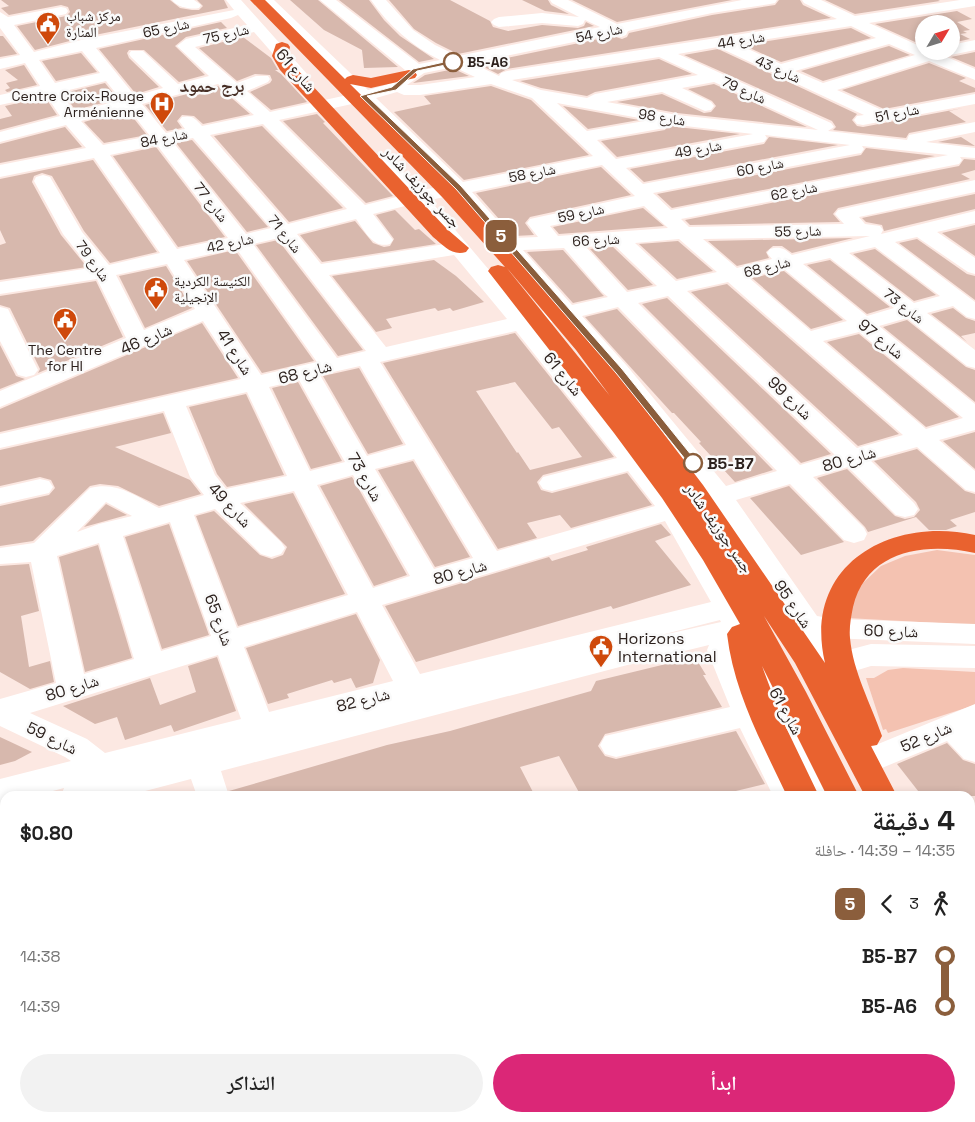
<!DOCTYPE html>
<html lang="ar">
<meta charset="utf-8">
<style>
:root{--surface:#fff;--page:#f2f2f2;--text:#222;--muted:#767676;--accent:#db2777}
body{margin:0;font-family:"Space Grotesk","Noto Naskh Arabic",sans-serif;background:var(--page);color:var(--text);direction:rtl;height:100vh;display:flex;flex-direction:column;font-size:19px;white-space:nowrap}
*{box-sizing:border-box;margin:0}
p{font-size:16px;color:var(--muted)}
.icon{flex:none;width:28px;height:28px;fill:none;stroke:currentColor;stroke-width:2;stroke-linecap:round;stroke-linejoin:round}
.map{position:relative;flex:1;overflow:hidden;direction:ltr}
.side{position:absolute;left:0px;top:791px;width:975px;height:331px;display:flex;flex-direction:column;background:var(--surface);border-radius:15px 15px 0 0;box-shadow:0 2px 8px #0003;direction:rtl}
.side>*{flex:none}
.badge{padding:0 10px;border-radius:8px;font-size:18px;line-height:32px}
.needle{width:32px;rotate:52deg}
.controls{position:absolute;left:915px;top:15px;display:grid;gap:10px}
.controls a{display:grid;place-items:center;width:45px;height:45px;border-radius:50%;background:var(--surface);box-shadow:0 2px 8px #0003;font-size:25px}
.map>.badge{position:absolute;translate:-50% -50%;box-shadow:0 0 0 2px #fff}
.legs{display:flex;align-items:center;gap:8px;height:55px;padding:0 20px;font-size:16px}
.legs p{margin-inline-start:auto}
.overview{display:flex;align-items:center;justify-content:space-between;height:85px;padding:0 20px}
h1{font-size:28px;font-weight:600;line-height:38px}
.primary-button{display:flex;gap:10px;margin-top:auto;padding:10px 20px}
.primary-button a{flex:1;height:58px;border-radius:30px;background:var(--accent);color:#fff;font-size:20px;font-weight:600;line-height:58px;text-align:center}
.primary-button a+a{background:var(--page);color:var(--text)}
ul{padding:0 20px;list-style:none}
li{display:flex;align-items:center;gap:18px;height:50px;font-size:19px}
li i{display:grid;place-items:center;width:8px;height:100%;margin:0 6px;background:currentColor}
li i::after{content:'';width:12px;height:12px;margin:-6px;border:4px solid;border-radius:50%;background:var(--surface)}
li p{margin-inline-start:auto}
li:first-child i{background:linear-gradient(#0000 50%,currentColor 0)}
li:last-child i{background:linear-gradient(currentColor 50%,#0000 0)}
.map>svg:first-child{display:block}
</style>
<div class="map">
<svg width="975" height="1122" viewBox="0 0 975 1122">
<rect width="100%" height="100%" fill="#fce8e2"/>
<g fill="#f4c2b1">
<path d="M937 550 975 555V625L847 618 851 598 864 582 881 566 905 556Z"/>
<path d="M903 668 975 672V705L888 733 886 729 883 730 866 678H874L888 670Z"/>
</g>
<g fill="#d7b8ad" fill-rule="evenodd">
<path d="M1 0H170L180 8 192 10H199L203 6 197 0H224L228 8 85 37 35 50 17 26 66 16 70 12 68 7 61 5 9 15 1 8 9 6Z"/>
<path d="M290 0H318L398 67 364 68 362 50 324 30Z"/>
<path d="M339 0H369L384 20 400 36 434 59 419 62Z"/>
<path d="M389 0H450L490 21 493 27 508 31 542 25 578 28 584 26 586 22 594 26 458 54 436 43 414 29Z"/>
<path d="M522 0H548L551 5 569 14 545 11Z"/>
<path d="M572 0H732L617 22Z"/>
<path d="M779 0H800L803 5 831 18 507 69 498 74 478 64 613 36 622 39 627 37 629 33 712 15 775 5Z"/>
<path d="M825 0H938L940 1 855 14Z"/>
<path d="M957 11 972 19 957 22 970 30 963 31 967 33 960 34 970 39 951 43V24H924V46L875 24Z"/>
<path d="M221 22 227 28 186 37 175 46 205 75 179 82 144 50H129L127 53 129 58 159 87 136 94 99 49Z"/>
<path d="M851 28 871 38 781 62 743 45Z"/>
<path d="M0 36H3L17 54 0 57Z"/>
<path d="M243 37 271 58 278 70H275L281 74 307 102 271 110 250 92 270 83 272 80 270 75 255 74 237 81 199 48Z"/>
<path d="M889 46 910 55 823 81 801 71Z"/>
<path d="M718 49 857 114 852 120 857 126 863 127 963 108 949 111 966 122 909 133 906 138 833 130 836 127 832 121 684 55Z"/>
<path d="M975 52V67L951 57Z"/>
<path d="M81 53 97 72 56 81 42 61Z"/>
<path d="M659 59 692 74 595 92 587 96 541 88 520 81Z"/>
<path d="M929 63 966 78 959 81 975 88V92L884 109 842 90Z"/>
<path d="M24 65 37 85 7 92 5 90 10 88 6 83 18 80 5 70Z"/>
<path d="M454 69 469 76 413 83 425 75Z"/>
<path d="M105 83 118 99 75 110 64 93Z"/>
<path d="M714 84 807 127 677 113 617 102 662 94 704 113 711 112 716 106 712 101 688 89Z"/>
<path d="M218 86 250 114 203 124 194 116 182 115 177 121 182 128 167 131 145 105Z"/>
<path d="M491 86 531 100 589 155 464 180 394 112 431 104 424 96Z"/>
<path d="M45 97 57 115 0 130V119L12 116 5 106Z"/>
<path d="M563 106 639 120 588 129Z"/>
<path d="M127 110 147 135 104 143 84 122Z"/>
<path d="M317 114 325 122 323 123 393 196 366 203 283 121Z"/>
<path d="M668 125 677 127 740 134 617 157 601 141 665 130Z"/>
<path d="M262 126 343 208 289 222 214 136Z"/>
<path d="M65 127 82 147 0 163V144Z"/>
<path d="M769 137 838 145 644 182 630 169 764 144Z"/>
<path d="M961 137 975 146 938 142Z"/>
<path d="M192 140 268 227 247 232 176 143Z"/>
<path d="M156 147 225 237 178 247 113 156Z"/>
<path d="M866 148 935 156 672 208 657 194 861 155Z"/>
<path d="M964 159 975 160V170L961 174 970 179 838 208 833 214 840 222 690 225 685 220 959 166Z"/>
<path d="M93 160 157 252 110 263 84 231 52 176 42 173 34 176 32 182 61 235 87 267 0 280V245L6 243 0 230V179Z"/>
<path d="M601 167 631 195 530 217 525 223 534 235 514 236 476 193Z"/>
<path d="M975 194V209L884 231 882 225 866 222 862 218Z"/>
<path d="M643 208 664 226 559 234 553 227Z"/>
<path d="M395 210 415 230 419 229 436 244 322 262 300 235 355 221 373 243 384 247 390 246 394 239 376 215Z"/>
<path d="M975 225V256L942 233Z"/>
<path d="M853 238 792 253 782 246H773L766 252 769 258 737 266 708 241Z"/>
<path d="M917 239 967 274 975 276V300L899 243Z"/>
<path d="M278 240 363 350 338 356 256 245Z"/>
<path d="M678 241 713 271 677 279 639 244Z"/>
<path d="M613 247 653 285 628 290 590 249Z"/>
<path d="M875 249 936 295 914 301 853 254Z"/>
<path d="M235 250 314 361 262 373 187 261Z"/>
<path d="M563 250 601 293 604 296 573 303 527 252Z"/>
<path d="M434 260 456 276 484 302 453 311 450 308 438 311 435 308 386 319 392 328 376 332 332 276Z"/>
<path d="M830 260 890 307 867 314 807 265Z"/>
<path d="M166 266 192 308 145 328 119 276Z"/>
<path d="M784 271 843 320 811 329 752 278Z"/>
<path d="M96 281 123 337 38 373 40 369 10 308 0 305V296Z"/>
<path d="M727 284 899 434 858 446 691 292Z"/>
<path d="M667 298 831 454 801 463 642 304Z"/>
<path d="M953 308 966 318 975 321V333L961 336 967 342 931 314Z"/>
<path d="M617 309 773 470 735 482 699 443 701 442 674 413H672L585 317Z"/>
<path d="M907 320 966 367 975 370V402L883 327Z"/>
<path d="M202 323 238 378 0 432V409Z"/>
<path d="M515 333 614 457 543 475 537 482 541 490 552 493 627 473 652 505 571 528 560 515 527 523 537 538 498 549 383 363ZM515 382 552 429 559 427 582 457 530 470 518 452 517 453 476 391Z"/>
<path d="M859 334 959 417 926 427 827 342Z"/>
<path d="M0 345 16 376 25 379 0 389Z"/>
<path d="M359 368 403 444 368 454 323 376Z"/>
<path d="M298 382 342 461 311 469 272 388Z"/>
<path d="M246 394 284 475 227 487 217 474 189 407Z"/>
<path d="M163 413 171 433 115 447 190 480 201 494 159 506 118 486 100 484 90 486 33 541 0 546V506L49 495 55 488 51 480 40 477 0 486V450Z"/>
<path d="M975 432V469L943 441Z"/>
<path d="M917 449 965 491 975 494V512L950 520 957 526 946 530H929L916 517 868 532 865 527 817 478 847 469 895 516 905 519 914 517 920 510 916 502 874 461Z"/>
<path d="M413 461 470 557 435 567 378 470Z"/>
<path d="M352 477 407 575 374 586 320 486Z"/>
<path d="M789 486 843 541 844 542 801 555 750 498Z"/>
<path d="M293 493 345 594 238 626 196 516 214 511 260 555 272 559 283 555 287 547 244 504Z"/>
<path d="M106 504 127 515 84 527Z"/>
<path d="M169 524 209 635 162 649 125 537Z"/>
<path d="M661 524 671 535 655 541 691 585 613 609 611 606 416 662 385 606 549 557 552 561 588 550 586 547Z"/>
<path d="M98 545 132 658 85 672 59 557Z"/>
<path d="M29 564 39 611 21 616 29 667 50 661 54 682 30 689 0 672V566Z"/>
<path d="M356 614 380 660 373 683 356 688 351 678 334 683 332 680 287 694 289 698 268 704 246 648Z"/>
<path d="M217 657 236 711 174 732 171 725 125 740 117 717 95 724 63 706 150 678 160 705 196 692 188 666Z"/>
<path d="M695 657 706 675H703L722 707 605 734 598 746 605 756 616 759 736 731 765 784 715 796H581L559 756 520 767 535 796H231L229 791 387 745 450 731 591 691 596 681Z"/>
<path d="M0 737 32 752 15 761 0 765Z"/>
<path d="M947 743 963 760 975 764V796H922L897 764Z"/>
</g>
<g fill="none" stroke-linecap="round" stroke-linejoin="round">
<g fill="#fff" fill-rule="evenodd">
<path d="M172 0H194L201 5 199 8C191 10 177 7 172 0Z"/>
<path d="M226 0H241L308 75 306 78H294L254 32 195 47 237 83 256 76H268L270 79 268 82 247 91 270 112 352 94 259 0H274L368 90 386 85 405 70 320 0H336L419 64 440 60C412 46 389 26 371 0H386L413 30 435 45 458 56 600 27 585 20 583 24 578 26 542 23 499 27 494 25 491 22 494 19 499 17 542 13 579 17 552 3 550 0H568L617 24 742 0H777L775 3 770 4 712 13 628 31 626 35 621 37 613 34 472 63 499 76 501 73 507 71 837 19 804 3 802 0H821L855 16 960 0H975V6L869 23 924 48V51H941L942 55 975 69V80L929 61 837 90 884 111 975 94V104L863 125 857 124 854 120 857 116 864 115 718 47 678 54 831 123 834 127 828 131 907 140 909 135 975 122V132L926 142 975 148V158L960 157 962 160 959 164 681 219 689 227 844 224 835 214 838 210 975 180V192L859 217 865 224 880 226 883 230 881 234 975 211V223L937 232 975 258V274L968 272 917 237 895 242 975 302V319L967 317 953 306 927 313 975 350V368L967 366 907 318 879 326 975 404V430L939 440 975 471V492L966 490 917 447 870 460 914 503 918 509 914 515 905 517 896 515 848 467 813 477 864 528 867 534 864 540 854 543 844 540 790 484 736 500 817 616 835 619 975 624V644L830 638 837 653 871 644 975 646V668L871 666 848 673 856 688 852 696 841 699 830 696 795 629 714 506 688 514 809 722 841 796H809L783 731 737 649 765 714 805 796H773L740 728 616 757 605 754 600 745 605 736 730 707 707 650 709 645 635 663 221 771 229 796H197L191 779 126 796H61L64 788 34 796H5V829L0 830V779L71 761 65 757 0 726V699L56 683 31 562 0 564V548L34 543 90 488C117 481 135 496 159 508L204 495 190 477 164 411 0 448V434L241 379 203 321 0 407V391L126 338 97 279 0 294V282L90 268 63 234 34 181 36 177 43 175 50 177 82 232 109 265 160 253 94 158 0 177V165L86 148 66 125 0 142V132L60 116 46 95 0 105V95L40 86 25 63 0 69V59L20 55 0 28V12L8 17 61 7 66 8 68 11 66 14 14 25 34 52 85 39 234 10ZM238 15 247 25 186 39 177 46 209 76 178 84 143 51H131L129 54 131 57 163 88 135 96 96 48 231 18ZM851 26 876 38 781 64 737 44ZM889 44 915 55 823 83 795 71ZM82 51 100 73 55 83 39 60ZM659 57 698 75 595 94 587 98 541 90 512 80ZM454 67 475 77 420 85H407L424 73ZM106 81 121 100 74 112 61 92ZM714 82 818 130 677 115 607 102 662 92 705 111 711 110 714 106 711 102 682 88ZM218 84 254 115 202 126C195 118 192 115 182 117L179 121 185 129 166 133 142 104ZM491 84 532 98 593 156 463 182 376 98 397 92 404 95H420ZM361 102 445 186 421 190 389 158 383 156 377 158 374 162 404 195 365 205 279 120ZM557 103 650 120 587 131ZM128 108 150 136 103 145 81 121ZM667 123 677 125 753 134 616 159 597 140 659 129 665 128ZM263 124 347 209 288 224 210 135ZM765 135 850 145 643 184 626 168 758 143 764 142 767 138ZM193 138 271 228 246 234 173 142ZM157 145 228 238 177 249 110 155ZM862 146 948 155 671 210 653 193 855 154 861 153 864 149ZM602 165 635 196 530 219 527 223 538 237 513 238 472 192ZM454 195 553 309 527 315 430 200ZM413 204 445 244 321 264 297 234 356 219C365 231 373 249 390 244L393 240 373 214ZM644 206 668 228 558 236 550 226ZM870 236 792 255C784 248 779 246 770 249L767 253 772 259 737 268 703 239ZM279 238 366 351 337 358 253 244ZM679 239 717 272 676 281 635 243ZM614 245 657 286 627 292 586 247ZM875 247 940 296 914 303 849 253ZM236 248 317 362 261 375 184 260ZM564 248 602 292 608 297 572 305 523 250ZM454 255 507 319 386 347 329 275ZM830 258 894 308 867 316 803 264ZM167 264 195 309 144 330 116 275ZM784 269 847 321 811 331 748 277ZM728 282 903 435 857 448 687 291ZM668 296 835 455 800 465 638 303ZM618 307 777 471 726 486 627 366 582 316ZM562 320 611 376 703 492 678 500 536 326ZM516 331 617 458 543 477 539 483 543 489 552 491 628 471 655 506 497 551 380 362ZM859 332 963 418 926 429 823 341ZM360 366 406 445 367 456 320 375ZM299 380 345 462 310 471 269 387ZM247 392 287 476 226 489 215 475 186 406ZM414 459 473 558 434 569 375 469ZM353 475 410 576 373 588 317 485ZM294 491 348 595 237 628 194 515 215 509 261 554 271 557 281 554 285 548 281 542 240 503ZM106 502 132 516 99 524 77 532ZM665 521 711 602 420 674 382 605ZM170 522 211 636 161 651 123 536ZM99 543 134 659 84 674 57 556ZM357 612 393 681 269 712 244 647ZM720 620 721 622 645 639ZM218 655 241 719 105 753 87 739 30 713Z"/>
<path d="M975 40V50L951 55 944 51H951V45Z"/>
<path d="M0 307 8 309 38 370 34 375 26 377 18 375 0 341Z"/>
<path d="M40 479 49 481 53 487 49 493 0 504V488Z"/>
<path d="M975 704V762L964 759 947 741 877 770 866 767 861 758 866 749Z"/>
<path d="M5 886V919L0 921V888Z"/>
<path d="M970 929 975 931V971L970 969Z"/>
<path d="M914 1118H954L956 1122H916Z"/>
</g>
<g fill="#e9622f" fill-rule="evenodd">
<path d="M250 0H265L345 79 347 77 353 75 371 78 409 70 415 72 417 75 415 78 371 88 350 84 457 190 548 287 592 340 703 485 825 663C802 566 889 516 975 535V553C925 542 867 550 853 607 851 617 849 628 850 638 853 672 871 704 882 736L877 745 871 746 897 796H865L795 663 764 616 806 692 859 796H827L762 666 781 717 819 796H787C762 743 734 693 727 634L732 627 740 624 703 560 662 498 614 433 488 271 491 267 498 265 505 267 443 198ZM506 267 576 350 610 396Z"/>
<path d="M282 42 288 44 290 47 288 56 293 65 447 229 469 248 466 252C452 256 444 246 433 237L280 70 272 56 276 44Z"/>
<path d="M970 975 975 977V1020L970 1018Z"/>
<path d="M970 1046 975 1048V1095L970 1093Z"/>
<path d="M970 1104 975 1112V1122H939L937 1118H970Z"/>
</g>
</g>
<path fill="#8b5e3c" stroke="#fff" d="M453 60 455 63 417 71 396 90 367 96 461 186 622 369 696 461V464H689L616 373 456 189 360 96 392 87 413 69Z"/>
<defs>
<symbol id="civic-pin" viewBox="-11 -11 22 30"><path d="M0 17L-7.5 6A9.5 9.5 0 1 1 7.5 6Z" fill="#cf490b" stroke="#fafafa"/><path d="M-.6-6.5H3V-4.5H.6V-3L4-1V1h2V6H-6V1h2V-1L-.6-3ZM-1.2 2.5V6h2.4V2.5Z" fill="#fff"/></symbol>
<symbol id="hospital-pin" viewBox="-11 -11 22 30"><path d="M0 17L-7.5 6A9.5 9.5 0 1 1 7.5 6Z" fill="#cf490b" stroke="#fafafa"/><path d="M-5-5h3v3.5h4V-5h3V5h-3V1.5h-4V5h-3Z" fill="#fff"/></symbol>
</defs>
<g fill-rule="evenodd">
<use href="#civic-pin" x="34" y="10" width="28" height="38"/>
<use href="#hospital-pin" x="148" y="90" width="28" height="38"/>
<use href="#civic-pin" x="142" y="275" width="28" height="38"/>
<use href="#civic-pin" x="51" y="306" width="28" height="38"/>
<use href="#civic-pin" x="587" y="633" width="28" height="38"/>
</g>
<g fill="#fff" stroke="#8b5e3c" stroke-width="2.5">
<circle cx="453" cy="62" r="9"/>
<circle cx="693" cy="463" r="9"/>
</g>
<g text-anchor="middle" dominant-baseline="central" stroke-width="5" stroke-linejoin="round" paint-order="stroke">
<g font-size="14" fill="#2c211d" stroke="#fafafa" text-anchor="start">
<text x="66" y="16">مركز شباب<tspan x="66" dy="16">المنارة</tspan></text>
<text x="144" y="96" text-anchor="end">Centre Croix-Rouge<tspan x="144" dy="16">Arménienne</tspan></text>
<text x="174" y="281">الكنيسة الكردية<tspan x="174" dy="16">الإنجيلية</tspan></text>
<text x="65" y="350" text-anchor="middle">The Centre<tspan x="65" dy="16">for HI</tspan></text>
</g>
<g font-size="14" fill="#2c211d" stroke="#fafafa">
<text transform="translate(166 28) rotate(-12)">شارع 65</text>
<text transform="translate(599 33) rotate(-12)">شارع 54</text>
<text transform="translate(226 34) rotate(-13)">شارع 75</text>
<text transform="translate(741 40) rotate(-9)">شارع 44</text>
<text transform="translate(778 69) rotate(24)">شارع 43</text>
<text transform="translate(744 90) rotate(24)">شارع 79</text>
<text transform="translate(897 113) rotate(-11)">شارع 51</text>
<text transform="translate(662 117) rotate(9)">شارع 98</text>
<text transform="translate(164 138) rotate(-11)">شارع 84</text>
<text transform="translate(698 149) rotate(-10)">شارع 49</text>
<text transform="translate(760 167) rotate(-11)">شارع 60</text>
<text transform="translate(532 173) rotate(-11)">شارع 58</text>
<text transform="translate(794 191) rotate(-11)">شارع 62</text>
<text transform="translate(211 202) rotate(52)">شارع 77</text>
<text transform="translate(581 213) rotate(-12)">شارع 59</text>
<text transform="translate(798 231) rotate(-1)">شارع 55</text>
<text transform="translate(285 234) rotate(51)">شارع 71</text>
<text transform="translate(596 240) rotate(-3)">شارع 66</text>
<text transform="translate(230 243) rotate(-12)">شارع 42</text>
<text transform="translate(93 261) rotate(54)">شارع 79</text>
<text transform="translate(767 267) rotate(-14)">شارع 68</text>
<text transform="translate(904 306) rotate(38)">شارع 73</text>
</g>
<g font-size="14" font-weight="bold" fill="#2c211d" stroke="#fafafa" text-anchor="start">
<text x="467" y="62">B5-A6</text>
</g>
<g font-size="16" fill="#2c211d" stroke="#fafafa">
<text transform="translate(296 70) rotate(49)">شارع 61</text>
<text transform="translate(422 187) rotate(47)">جسر جوزيف شادر</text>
<text transform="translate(146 339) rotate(-23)">شارع 46</text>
<text transform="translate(881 339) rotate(39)">شارع 97</text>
<text transform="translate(235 352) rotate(57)">شارع 41</text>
<text transform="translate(305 372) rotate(-14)">شارع 68</text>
<text transform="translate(563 374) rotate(51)">شارع 61</text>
<text transform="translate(790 398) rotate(44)">شارع 99</text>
<text transform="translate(849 459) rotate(-16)">شارع 80</text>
<text transform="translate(365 477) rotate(60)">شارع 73</text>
<text transform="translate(230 505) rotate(47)">شارع 49</text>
<text transform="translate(719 528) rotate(55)">جسر جوزيف شادر</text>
<text transform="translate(460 572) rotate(-16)">شارع 80</text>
<text transform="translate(793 604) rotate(56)">شارع 95</text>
<text transform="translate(219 620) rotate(70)">شارع 65</text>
<text transform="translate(891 631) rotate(2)">شارع 60</text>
<text transform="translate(72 688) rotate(-17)">شارع 80</text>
<text transform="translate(363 700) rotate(-14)">شارع 82</text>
<text transform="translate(786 711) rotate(61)">شارع 61</text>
<text transform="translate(926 737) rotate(-23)">شارع 52</text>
<text transform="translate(52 738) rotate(26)">شارع 59</text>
</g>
<g font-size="16" font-weight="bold" fill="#2c211d" stroke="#fafafa" text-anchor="start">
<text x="707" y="463">B5-B7</text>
</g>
<g font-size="16" fill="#2c211d" stroke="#fafafa" text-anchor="start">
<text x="618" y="638">Horizons<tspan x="618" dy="18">International</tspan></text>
</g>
<g font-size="18" font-weight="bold" fill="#483027" stroke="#fafafa">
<text x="212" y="85">برج حموﺪ</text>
</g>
</g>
</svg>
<div class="controls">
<a><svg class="needle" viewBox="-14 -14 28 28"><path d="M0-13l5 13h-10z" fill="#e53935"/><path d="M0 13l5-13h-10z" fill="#767676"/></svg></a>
</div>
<b class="badge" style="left:501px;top:236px;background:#8b5e3c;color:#fff">5</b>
<section class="side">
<div class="overview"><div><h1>4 دقيقة</h1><p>14:35 – 14:39 · حافلة</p></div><b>$0.80</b></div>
<div class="legs"><svg class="icon" aria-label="walk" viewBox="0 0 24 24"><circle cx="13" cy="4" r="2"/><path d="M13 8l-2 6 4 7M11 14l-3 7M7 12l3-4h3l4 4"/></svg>3<svg class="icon" aria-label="back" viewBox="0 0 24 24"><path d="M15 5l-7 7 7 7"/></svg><b class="badge" style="background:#8b5e3c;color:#fff">5</b></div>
<ul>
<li><i style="color:#8b5e3c"></i><b>B5-B7</b><p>14:38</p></li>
<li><i style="color:#8b5e3c"></i><b>B5-A6</b><p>14:39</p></li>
</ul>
<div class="primary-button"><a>ابدأ</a><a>التذاكر</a></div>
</section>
</div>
